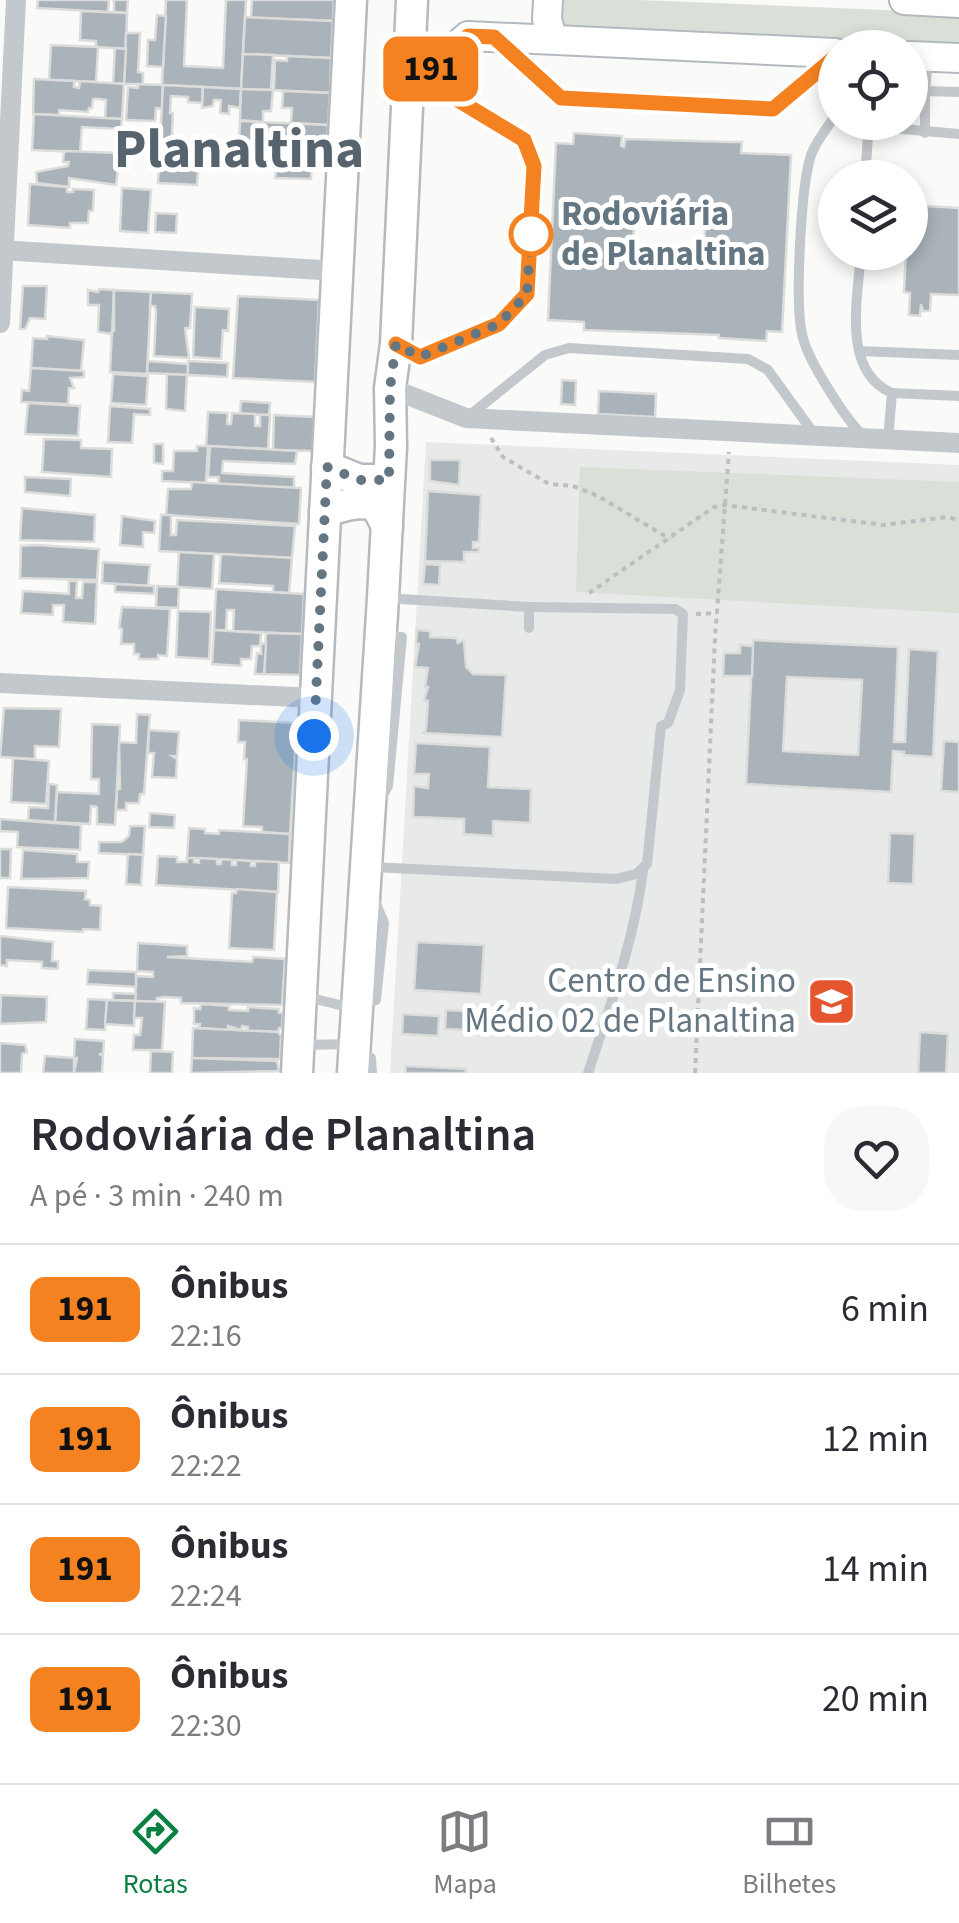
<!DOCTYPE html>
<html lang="pt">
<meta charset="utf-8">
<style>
:root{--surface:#fff;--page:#f7f7f7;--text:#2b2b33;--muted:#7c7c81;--line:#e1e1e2;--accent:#0b8043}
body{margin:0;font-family:"Source Sans 3",sans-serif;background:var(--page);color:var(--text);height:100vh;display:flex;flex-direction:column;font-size:38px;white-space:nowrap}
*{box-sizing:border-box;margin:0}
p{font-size:32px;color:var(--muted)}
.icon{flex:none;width:55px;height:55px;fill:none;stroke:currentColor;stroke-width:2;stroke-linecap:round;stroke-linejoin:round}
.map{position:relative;height:1073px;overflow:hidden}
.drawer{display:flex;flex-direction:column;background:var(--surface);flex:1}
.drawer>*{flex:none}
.badge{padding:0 20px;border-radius:15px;font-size:35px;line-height:65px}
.buttons{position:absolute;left:818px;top:30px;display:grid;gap:20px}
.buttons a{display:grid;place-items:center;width:110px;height:110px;border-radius:50%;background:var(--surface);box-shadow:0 5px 15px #0003;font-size:50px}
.you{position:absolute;width:50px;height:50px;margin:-25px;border:8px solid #fff;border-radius:50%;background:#1a73e8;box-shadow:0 0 0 15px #1a73e833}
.map>.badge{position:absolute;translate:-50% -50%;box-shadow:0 0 0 5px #fff}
.round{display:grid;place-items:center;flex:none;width:105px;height:105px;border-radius:40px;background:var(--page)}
.overview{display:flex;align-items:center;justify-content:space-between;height:170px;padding:0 30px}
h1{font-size:48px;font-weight:600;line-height:75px}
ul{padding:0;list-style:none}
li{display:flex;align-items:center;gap:30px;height:130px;padding:0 30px;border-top:2px solid var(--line)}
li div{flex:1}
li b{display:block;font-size:38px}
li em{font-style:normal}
li .badge{min-width:110px;font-weight:700;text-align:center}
.tab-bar{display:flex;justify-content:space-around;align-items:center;height:140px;border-top:2px solid var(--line);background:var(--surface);font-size:28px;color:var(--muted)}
.tab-bar a{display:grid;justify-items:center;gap:5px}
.tab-bar .active{color:var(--accent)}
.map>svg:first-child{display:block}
</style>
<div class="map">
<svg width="959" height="1073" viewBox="0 0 959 1073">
<rect width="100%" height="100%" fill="#fafaf8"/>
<path fill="#e8e9e9" d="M426 442 959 465V1073H390Z"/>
<g fill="#dadfd7">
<path d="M562 0H639L959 13V43L560 29Z"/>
<path d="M580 467 959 482V613L576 592Z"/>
</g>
<g fill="#aab3b9" stroke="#dcdcda" stroke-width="2.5" fill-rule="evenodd">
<path d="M38 0H109L108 12 37 8Z"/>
<path d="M114 0H128L127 13 114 12Z"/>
<path d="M166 0H187L184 66 223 68 226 0H246L241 89 162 85Z"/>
<path d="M252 0H334L333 21 251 18Z"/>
<path d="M81 11 127 13 126 49 96 47V41L80 40Z"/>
<path d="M157 15 166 16 163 67 147 66 148 40H155Z"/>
<path d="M245 17 333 21 331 58 243 54Z"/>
<path d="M126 33H140L138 72 143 73V84H124Z"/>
<path d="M51 45 98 47 96 82 49 80Z"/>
<path d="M115 48 126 49 124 84 113 83Z"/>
<path d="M243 54 273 55 271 90 241 89Z"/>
<path d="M287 56 331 58 330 93 274 90 275 60 287 61Z"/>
<path d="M34 79 74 81V87L79 88 80 81 124 84 122 119 105 118 106 100 99 99H93L92 108H89L88 112 59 110V115L33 114Z"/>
<path d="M138 84 163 85 162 109 156 108 155 121 126 120 128 87 138 88Z"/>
<path d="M163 85 203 87 202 103 188 102V97L171 96 170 113H173L171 155 199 156 197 185 158 183Z"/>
<path d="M203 87 241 89 240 108 229 106V114L220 113 221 100H214L213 106 202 108Z"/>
<path d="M241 89 273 90 271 111H263V122L240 120Z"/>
<path d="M283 91 330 93 328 125 291 123 292 108H282Z"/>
<path d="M34 114 122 119 121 129 82 127 80 152 32 150Z"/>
<path d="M240 121 328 125 327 149 239 145Z"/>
<path d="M574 133 622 136 621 146 624 147 625 139 731 142H742L741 153 791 155 782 332 767 331 766 341 719 338V335L584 330V322L548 320 556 143 573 144ZM634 222 705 226 704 252 633 249Z"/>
<path d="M64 151 120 153 116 185 69 178V187L37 183 36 172 68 166 69 162H63Z"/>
<path d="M278 159 312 161 311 179 275 178Z"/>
<path d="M30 184 67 187V192H73V189L94 190 93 211H89L88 223H70V228L28 225Z"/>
<path d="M122 188 151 190 148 233 120 231Z"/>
<path d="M910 205 959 208V295L931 294 930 311H923L921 304 920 316 909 315 910 293 904 292 906 252H910Z"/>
<path d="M156 213 177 214 176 233 155 232Z"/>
<path d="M23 286H47L45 319 30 318 25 329H20Z"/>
<path d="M99 289 114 290 112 334 98 332 99 305H88V290L98 292Z"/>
<path d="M114 290 151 292 147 374 110 372 112 331H114Z"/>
<path d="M151 292 192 294 190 328H185L189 358 154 356 156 312 155 306H150Z"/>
<path d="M238 296 319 300 315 382 233 378Z"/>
<path d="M195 307 229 309 228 331 223 330 221 359 193 357Z"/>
<path d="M47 336 84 340 81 371 31 368 33 338 47 339Z"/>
<path d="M148 361 188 364V375L147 373Z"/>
<path d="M188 361 228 363 227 377 188 375Z"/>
<path d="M31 368 84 371V377L70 378 74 388H69L68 404 21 402 22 390 29 391Z"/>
<path d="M113 374 148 376 146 405 111 403Z"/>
<path d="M167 374 187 375 185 411 166 409Z"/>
<path d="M562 380 576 381 575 405 561 404Z"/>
<path d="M599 391 656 394 655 417 598 414Z"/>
<path d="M241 401 270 403 269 415 240 414Z"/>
<path d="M28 403 80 406 78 436 25 434Z"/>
<path d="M110 406 150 409V415L134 414 132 443 108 442Z"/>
<path d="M208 412 228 413 227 424H231L232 413 255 414V426H260V415H270L268 449 206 446Z"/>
<path d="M274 415 315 417 314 451 273 450Z"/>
<path d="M44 439 81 440V448L112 449 111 477 42 472Z"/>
<path d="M154 444H163V464L154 463Z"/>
<path d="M197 446H208L206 483 162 481V471H173L174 451H197Z"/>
<path d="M210 446 297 451 295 464 223 461 222 473 294 477V488L218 484 219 477H208Z"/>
<path d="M430 460H460L459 485 430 481Z"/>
<path d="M25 477 71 479 70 496 25 492Z"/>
<path d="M192 482 301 488 299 524 166 515 168 489H191Z"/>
<path d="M428 491 481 495 479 542H473V548H479V552H464V562L425 561Z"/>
<path d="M22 508 95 515 94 542 20 540Z"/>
<path d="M161 515H171V535H176L177 520 295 526 292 558 159 551Z"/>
<path d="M122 516 155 521 154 533 143 532V547L120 545Z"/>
<path d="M36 545 99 549 97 580 20 578 21 546Z"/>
<path d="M179 552 214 554 212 589 177 587Z"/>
<path d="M221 554 292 558 289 593 273 592V586L219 583Z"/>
<path d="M103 562 150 565 148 586 102 583Z"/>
<path d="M425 564 440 565 439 585 423 584Z"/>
<path d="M69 581H77L76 598H82L83 582H97L95 624 63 622 64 605H53V615L21 613 23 591 69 594Z"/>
<path d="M115 584 154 586V594L115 592Z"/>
<path d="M157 586 179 587 178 608 156 607Z"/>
<path d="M216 589 304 594 302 634 233 631 234 610H227L226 630H214Z"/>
<path d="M122 607 170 609 167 656 158 655V659H139V654H134V644H121L122 629 119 628Z"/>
<path d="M178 611 211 612 209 659 176 657Z"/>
<path d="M214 630 261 633 260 646H252L251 659H241V666L212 664Z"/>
<path d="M417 630 430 631V637L456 638 458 643 464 640 466 667 473 674 506 675 502 737 423 733 426 730 428 701 424 700 428 687H425L428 668 415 667 419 644H416Z"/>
<path d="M266 633 302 634 300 675 264 674Z"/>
<path d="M753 640 898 647 894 742H905L909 649 938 651 933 757 904 755V752L893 751 891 792 746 784ZM787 677 862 680 858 755 783 751Z"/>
<path d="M261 643 266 644 264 674H255L257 653 261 654Z"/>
<path d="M740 645 753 646 752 676H723L724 653H740Z"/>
<path d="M4 708 61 709 59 747 35 746V759L0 757Z"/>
<path d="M137 714 150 715 144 794H140L139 803H126V810H116L117 789H120L119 742 136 743Z"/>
<path d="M239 720 297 723 290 834 262 832V827L243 826 247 759H244L245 742H238Z"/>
<path d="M92 724 120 725 115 825 97 824V807L91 806 90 824 55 822 57 792 99 794V779H91Z"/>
<path d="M149 730 179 732 177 756H172L177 759 176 778 152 777 154 753H148Z"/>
<path d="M944 741 959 742V792L941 791Z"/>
<path d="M416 743 490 747 488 787 531 789 530 823 493 821V836L464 834V819L413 817 414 786 428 788 429 774H414Z"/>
<path d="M13 758 49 761 46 804 11 802Z"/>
<path d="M49 784 57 785 55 822 28 820 29 807 48 808Z"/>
<path d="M150 813 175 815 174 828 149 827Z"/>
<path d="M0 819 81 825 80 850 17 847 18 832 0 831Z"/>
<path d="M130 826H145L143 855 99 853V842H122L129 836Z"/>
<path d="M189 828 205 829V833L219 834V830L290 834 289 863 187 858Z"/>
<path d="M890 833 915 834 913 884 888 883Z"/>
<path d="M0 849H11L10 878H0Z"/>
<path d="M23 850 77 854V862H89L88 878 21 879Z"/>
<path d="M128 854 143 855 141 885 126 884Z"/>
<path d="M158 856 177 857V862H187V858H195L194 862 199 863V858L217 859V864H221V859L232 860V865H236V860L251 861V866H255V861L279 862 278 892 156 885Z"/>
<path d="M8 887 86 891 85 899 90 900V905L101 906 100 930 83 929V932L6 928Z"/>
<path d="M237 889 277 892 274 950 229 948 232 893H236Z"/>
<path d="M0 936 53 942 52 961H58V969L42 968V962L7 960V966L0 965Z"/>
<path d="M417 942 484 945 481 994 414 990Z"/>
<path d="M138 943 187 946V956L167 957 252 962 253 957 285 959 282 1005 181 1003V998L164 997 157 998V1002L135 1001 136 976 153 977V972L137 971Z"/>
<path d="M88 970 136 972V987L87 984Z"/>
<path d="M113 993 136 994 135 1001 113 1000Z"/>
<path d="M1 995 47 997 46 1022 0 1024Z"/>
<path d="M88 999 107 1000 105 1030 86 1029Z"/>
<path d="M107 1000 135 1001 134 1026 105 1024Z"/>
<path d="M135 1001 165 1002 162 1050H133L134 1035H140L142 1018H134Z"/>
<path d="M201 1004 229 1006V1010L248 1011V1007L279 1009V1013H283L282 1028H279L278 1032 247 1031 248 1027 242 1026 241 1030 228 1026V1030L199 1028 200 1024H194V1008L200 1009Z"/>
<path d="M446 1010 487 1012 486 1031 445 1029Z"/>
<path d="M403 1014 439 1016 438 1036 402 1034Z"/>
<path d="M193 1028 278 1032 281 1036 280 1059 192 1058Z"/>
<path d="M920 1032 948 1034 946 1073H918Z"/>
<path d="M75 1039 104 1041 103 1054H99L103 1056 102 1073H74L77 1058H74Z"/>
<path d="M0 1043 25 1045 27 1052 22 1054 21 1073H0Z"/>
<path d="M151 1051 173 1052 172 1073H150Z"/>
<path d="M45 1056 74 1058V1073H43Z"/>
<path d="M192 1058 277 1061 279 1071 191 1073Z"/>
<path d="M406 1066 466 1069V1073H405Z"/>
</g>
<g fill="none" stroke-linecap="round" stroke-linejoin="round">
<defs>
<g id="secondary">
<path d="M548 0 547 19 552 39"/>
<path d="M904 0 959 3"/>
<path d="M910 56 959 58"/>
<path d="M407 99 427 72 468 36 835 53"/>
</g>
<g id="primary">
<path d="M327 467 359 480H389"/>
<path d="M325 511C344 506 356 500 376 505L387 526"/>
<path d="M297 1073 351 0"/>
<path d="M353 1073 383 598 391 446 390 388 396 344 412 0"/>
</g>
</defs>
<use href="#secondary" stroke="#b3babf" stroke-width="32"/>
<use href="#primary" stroke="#b5babe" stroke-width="35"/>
<g stroke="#bbbfc2" stroke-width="4" stroke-dasharray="5 5" stroke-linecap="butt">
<path d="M491 438 503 457 549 484 573 486 598 496 670 539"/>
<path d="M589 593 714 507 724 505 883 525 947 517 959 520"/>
<path d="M696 614 717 613"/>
<path d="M695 1073 715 637 729 452"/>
</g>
<g stroke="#c3c8cc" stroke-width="10">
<path d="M502 44 561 98 773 109 831 60"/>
<path d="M928 58 925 91 959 92"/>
<path d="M910 93 925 91V133"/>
<path d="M835 116C827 128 816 141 811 155 801 186 794 307 803 338 809 362 845 418 863 436"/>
<path d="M868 126 959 134"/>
<path d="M865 178 869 122"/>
<path d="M861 252C858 298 841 371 892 393"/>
<path d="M402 347 420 357 499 324 527 294 535 166 524 140 443 91 419 89"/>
<path d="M859 351 959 355"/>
<path d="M470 415 545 355 569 348 748 359 768 370 815 435"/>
<path d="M888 440 892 393 959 396"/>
<path d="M384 598 529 607V628"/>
<path d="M380 801 388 786 402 637 385 636"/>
<path d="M372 867 616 879 636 874 647 864 661 726 668 723 680 690 683 614 675 609 529 607"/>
<path d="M303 996 356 1009 376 1000 384 923 376 904 368 901"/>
<path d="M300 1045 354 1044 371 1058 372 1073"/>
<path d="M588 1073C610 1006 634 941 643 871"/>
</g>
<g stroke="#c3c8cc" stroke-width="20">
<path d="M0 250 337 271"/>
<path d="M0 323 16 0"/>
<path d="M390 388 466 418 959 443"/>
<path d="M0 683 315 698"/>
</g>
<use href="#secondary" stroke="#fff" stroke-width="28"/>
<use href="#primary" stroke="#fff" stroke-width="30"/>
</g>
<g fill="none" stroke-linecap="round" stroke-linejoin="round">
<defs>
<path id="line" d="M396 344 420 357 499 324 527 294 534 166 524 140 443 91 414 88 426 72 468 36 494 37 561 98 773 109 835 57"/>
</defs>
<use href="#line" stroke="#fff" stroke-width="22"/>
<use href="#line" stroke="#f58220" stroke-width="15"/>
<path stroke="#657683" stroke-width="10" stroke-dasharray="0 18" d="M314 736 327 467 359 480H389L390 388 396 344 420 357 499 324 527 294 531 230V234"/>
</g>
<defs>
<symbol id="school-square" viewBox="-11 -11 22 22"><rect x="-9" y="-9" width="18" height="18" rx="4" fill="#e4572e" stroke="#fff"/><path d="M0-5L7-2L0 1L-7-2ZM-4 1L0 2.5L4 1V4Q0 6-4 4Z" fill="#fff"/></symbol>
</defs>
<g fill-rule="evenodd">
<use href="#school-square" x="804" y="974" width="55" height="55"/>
</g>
<circle fill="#fff" stroke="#f58220" stroke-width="5" cx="531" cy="234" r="20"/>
<g text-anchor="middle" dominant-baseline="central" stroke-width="10" stroke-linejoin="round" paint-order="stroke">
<g font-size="35" font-weight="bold" fill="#657683" stroke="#fff" text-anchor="start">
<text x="561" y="214">Rodoviária<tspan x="561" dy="40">de Planaltina</tspan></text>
</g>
<g font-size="35" fill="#657683" stroke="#fff" text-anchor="end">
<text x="796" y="981">Centro de Ensino<tspan x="796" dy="40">Médio 02 de Planaltina</tspan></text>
</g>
<g font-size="55" font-weight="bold" fill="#57646e" stroke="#fff">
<text x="239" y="150">Planaltina</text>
</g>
</g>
</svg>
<div class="buttons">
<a><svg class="icon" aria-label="locate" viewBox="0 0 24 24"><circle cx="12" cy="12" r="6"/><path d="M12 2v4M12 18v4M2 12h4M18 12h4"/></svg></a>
<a><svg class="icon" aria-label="layers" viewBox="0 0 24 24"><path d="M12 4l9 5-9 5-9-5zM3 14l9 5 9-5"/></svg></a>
</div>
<div class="you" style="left:314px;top:736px"></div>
<b class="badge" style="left:431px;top:69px;background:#f58220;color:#111">191</b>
</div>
<section class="drawer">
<div class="overview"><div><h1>Rodoviária de Planaltina</h1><p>A pé · 3 min · 240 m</p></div><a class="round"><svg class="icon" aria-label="heart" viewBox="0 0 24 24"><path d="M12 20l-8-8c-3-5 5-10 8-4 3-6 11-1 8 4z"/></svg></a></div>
<ul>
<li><span class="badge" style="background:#f58220;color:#111">191</span><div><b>Ônibus</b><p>22:16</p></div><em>6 min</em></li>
<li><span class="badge" style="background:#f58220;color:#111">191</span><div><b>Ônibus</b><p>22:22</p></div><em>12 min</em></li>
<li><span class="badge" style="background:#f58220;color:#111">191</span><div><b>Ônibus</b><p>22:24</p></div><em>14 min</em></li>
<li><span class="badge" style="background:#f58220;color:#111">191</span><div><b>Ônibus</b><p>22:30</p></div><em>20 min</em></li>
</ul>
</section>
<nav class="tab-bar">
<a class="active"><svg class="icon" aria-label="directions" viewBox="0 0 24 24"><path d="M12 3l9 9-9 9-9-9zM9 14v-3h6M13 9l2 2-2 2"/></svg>Rotas</a>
<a><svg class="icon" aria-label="map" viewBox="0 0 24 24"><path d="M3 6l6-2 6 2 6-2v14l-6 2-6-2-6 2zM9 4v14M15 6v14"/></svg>Mapa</a>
<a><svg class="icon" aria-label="tickets" viewBox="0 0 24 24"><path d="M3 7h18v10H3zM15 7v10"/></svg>Bilhetes</a>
</nav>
